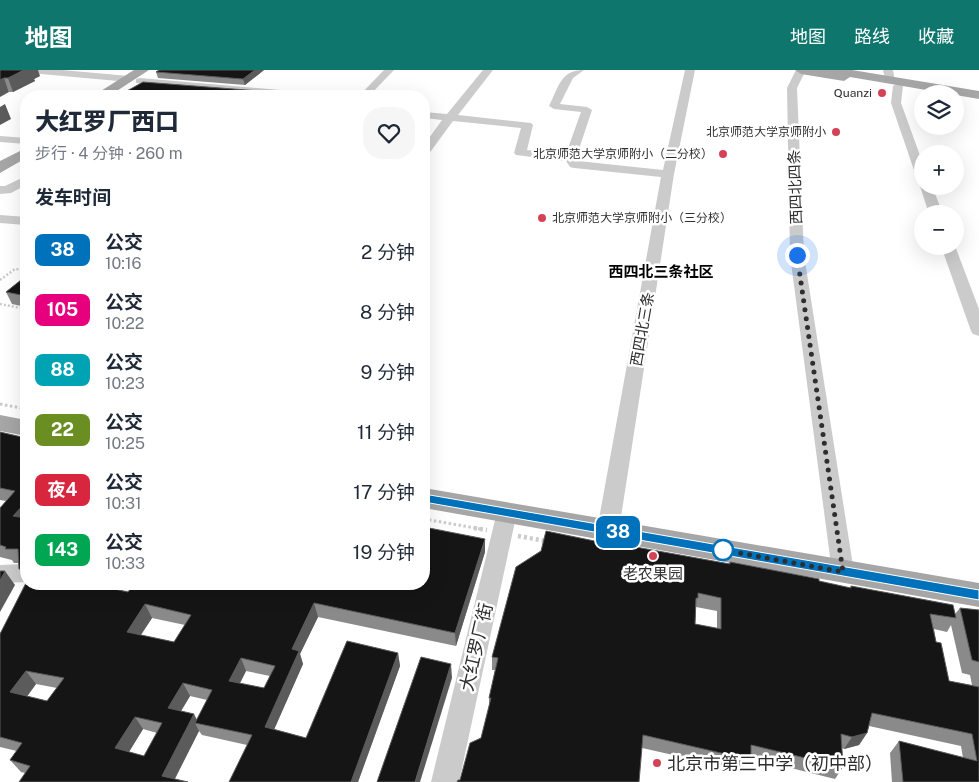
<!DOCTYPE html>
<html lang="zh">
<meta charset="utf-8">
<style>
:root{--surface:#fff;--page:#f6f6f7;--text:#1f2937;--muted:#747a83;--accent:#0f766e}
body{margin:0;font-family:"Public Sans","Noto Sans SC",sans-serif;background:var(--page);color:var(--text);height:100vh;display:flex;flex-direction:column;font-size:19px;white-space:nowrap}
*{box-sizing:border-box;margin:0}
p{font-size:16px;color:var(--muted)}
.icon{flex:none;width:28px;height:28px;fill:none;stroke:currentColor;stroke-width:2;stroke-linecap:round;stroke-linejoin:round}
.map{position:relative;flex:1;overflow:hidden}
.panel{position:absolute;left:20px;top:20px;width:410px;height:500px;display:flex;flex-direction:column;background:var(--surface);border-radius:20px;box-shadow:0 5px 20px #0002}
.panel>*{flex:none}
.badge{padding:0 10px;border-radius:8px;font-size:18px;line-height:32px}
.controls{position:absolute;left:914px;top:15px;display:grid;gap:10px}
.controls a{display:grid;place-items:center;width:50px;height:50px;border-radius:50%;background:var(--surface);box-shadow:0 5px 20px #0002;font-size:25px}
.you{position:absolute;width:25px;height:25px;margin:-12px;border:4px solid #fff;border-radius:50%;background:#1a73e8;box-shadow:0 0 0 8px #1a73e833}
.map>.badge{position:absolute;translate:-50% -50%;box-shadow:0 0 0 2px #fff}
h2{padding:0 15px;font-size:19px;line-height:45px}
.round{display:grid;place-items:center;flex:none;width:52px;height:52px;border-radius:20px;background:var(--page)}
.head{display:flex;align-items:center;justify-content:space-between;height:85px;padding:0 15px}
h1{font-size:24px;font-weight:800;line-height:38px}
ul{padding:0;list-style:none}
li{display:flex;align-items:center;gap:15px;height:60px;padding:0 15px}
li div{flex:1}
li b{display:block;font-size:19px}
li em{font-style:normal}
li .badge{min-width:55px;font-weight:700;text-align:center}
header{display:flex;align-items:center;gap:30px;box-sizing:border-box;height:70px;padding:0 25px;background:var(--accent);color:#fff}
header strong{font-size:24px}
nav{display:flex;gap:28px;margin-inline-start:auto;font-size:18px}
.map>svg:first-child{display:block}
</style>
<header>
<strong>地图</strong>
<nav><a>地图</a><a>路线</a><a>收藏</a></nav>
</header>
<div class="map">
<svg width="979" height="712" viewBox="0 0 979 712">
<rect width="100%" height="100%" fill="#fff"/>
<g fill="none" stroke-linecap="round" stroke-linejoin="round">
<g stroke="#cbcbcb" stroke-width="2.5" stroke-dasharray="2 2" stroke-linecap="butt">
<path d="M0 210 15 199 26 200"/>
<path d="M0 234 26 239"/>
</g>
<g stroke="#cbcbcb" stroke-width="3" stroke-dasharray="2.5 2.5" stroke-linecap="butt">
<path d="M0 334 26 339"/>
<path d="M424 449 481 459"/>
</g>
<g stroke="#cbcbcb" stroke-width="4.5" stroke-dasharray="3 3" stroke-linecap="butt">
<path d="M474 458 487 460"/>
<path d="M518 466 546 471"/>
</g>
<g fill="#cbcbcb" fill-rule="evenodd">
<path d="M25 0H62L129 6 134 9 129 12 30 3Z"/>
<path d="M384 0H394L369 26H359Z"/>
<path d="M483 0H493L458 45 531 53 533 55 527 80 566 84 581 42 554 39 549 36C559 17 560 0 584 0L573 8 560 34 587 37 592 40 576 88 578 91 663 100 685 0H695L674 104 619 460 616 466 608 468 600 466 597 460 661 107 574 98 570 97 566 91 516 85 514 83 521 58 453 51 428 85 424 86V75L442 50 424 48V42L447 44Z"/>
<path d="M796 0H806L797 18 804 185 854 502 851 509 843 511 835 509 832 502 790 185 787 18Z"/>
<path d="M883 0H893L895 11 894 13H886Z"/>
<path d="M140 8 316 23 321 26H283L136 13V9Z"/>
<path d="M898 13 903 16 901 33 922 91V110L916 106 891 33 893 16Z"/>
<path d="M0 66 26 68V74L0 72Z"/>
<path d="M26 106V115L11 123 0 124V116H5Z"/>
<path d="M922 113V116H932L943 144H929L920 116Z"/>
<path d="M0 145 26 147V155L0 153Z"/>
<path d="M941 176H955L979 239V266L973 264 971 261Z"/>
<path d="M507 434 514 436 517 442 459 712H431L497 442 500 436Z"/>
<path d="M26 494V512L0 513V495Z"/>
</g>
<g fill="#a6a6a6" fill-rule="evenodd">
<path d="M134 0H149L109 26H93Z"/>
<path d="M795 0H852L979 21V29L850 7 844 11 801 4Z"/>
<path d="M26 78V88L0 103V91Z"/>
<path d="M0 345 26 350V366L0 361Z"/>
<path d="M424 418 979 513V537L424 438Z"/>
</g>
</g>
<g fill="#8a8a8a" fill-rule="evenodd">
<path d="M0 0 40 6 34 9 35 11 13 22H9Z"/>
<path d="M264 0 245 15 158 8 156 2Z"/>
<path d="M26 206V237L12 234 6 222Z"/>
<path d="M0 362 26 368V510L19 499V493H14L12 490 0 487V438L6 431 0 430Z"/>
<path d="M485 482 456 576 318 547 300 584 303 594 274 659 306 668 398 583 400 596 358 712 247 675 202 665 199 661 175 709 25 703 21 702 10 690 17 681 0 677V564L26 514H114L110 518 128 522 424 514ZM152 548 185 555 174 572 141 565ZM246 601 270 606 264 618 240 613ZM36 614 57 618 47 631 27 626ZM190 626 207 630 197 649 181 641ZM143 659 157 663 144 686 129 682Z"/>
<path d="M730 492 850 518 851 516 955 544 960 538 979 540V712H892L890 683 899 671 963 688 961 676 869 656 867 663 859 675 844 679 842 678 843 697 835 709 751 688V690L745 701 642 678 460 710 481 668 489 638V628L495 600H492V587L729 493ZM696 537 717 541V559L695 554ZM951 555 962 603 970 605 972 615 949 611 936 572 934 559 947 562Z"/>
</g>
<g fill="#5b5b5b">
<path d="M24 0H38L40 6 34 9 35 11 13 22 8 8Z"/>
<path d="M255 0H264L245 15 243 9Z"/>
<path d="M4 8 9 22 0 27V10Z"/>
<path d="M259 21V26H252Z"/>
<path d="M5 34 11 49 0 55V37Z"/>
<path d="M26 432V455L13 446Z"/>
<path d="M485 469V482L456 576 455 563Z"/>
<path d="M5 501 15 515 0 542V511Z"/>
<path d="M96 514H114L103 528 95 515Z"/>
<path d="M314 533 318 547 300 584 303 594 270 669 265 657 292 579Z"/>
<path d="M145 534 152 548 134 575 127 562Z"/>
<path d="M398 583 400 596 358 712H351Z"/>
<path d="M241 588 246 601 235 623 229 611Z"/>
<path d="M451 594 452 608 420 712H415Z"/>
<path d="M26 601 36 614 21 635 10 622Z"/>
<path d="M183 613 190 626 175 651 168 638Z"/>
<path d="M194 644 199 654 195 653 199 661 173 712 162 706Z"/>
<path d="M135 647 143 659 124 690 115 678Z"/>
<path d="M867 663 859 675 844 679 852 667Z"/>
</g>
<g fill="#151515" stroke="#5b5b5b" fill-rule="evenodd">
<path d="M0 0H24L8 8H4L0 10Z"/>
<path d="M159 0H255L243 9 156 2Z"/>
<path d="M143 12 259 21 252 26H118Z"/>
<path d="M26 206V226L6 222Z"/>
<path d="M0 362 26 368V432L13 446 26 448V499H19L18 479H5L6 477 0 475V438L15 421 0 418Z"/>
<path d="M424 457 485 469 455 563 314 533 292 579 299 581 265 657 306 668 347 571 398 583 351 712H229L252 665 195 653 212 620 183 613 168 638 194 644 162 706 188 712H19L30 696 10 690 22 673 0 667V564L26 513V514H96L95 515 128 522 134 514H424ZM145 534 191 545 174 572 127 562ZM241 588 275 596 264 618 229 611ZM26 601 64 608 47 631 10 622ZM135 647 162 653 144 686 115 678Z"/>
<path d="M546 461 619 476V474L730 494V492L819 509V511L851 518V516L953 535 956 548 930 544 936 572 941 573 949 611 979 617V712H903L899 671 977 691 972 664 872 643 867 663 852 667 841 664 843 697 751 675V690L643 665 639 712H457L458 710H460L470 673 481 668 491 628H489L498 588 492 587 516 497 541 481ZM698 523 721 528V559L695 554 696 528H698Z"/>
<path d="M0 501H5L0 511Z"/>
<path d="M960 538 979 540V592L972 590Z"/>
<path d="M421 587 451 594 415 712H377Z"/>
</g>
<path fill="#0072bc" stroke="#fff" d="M424 424 979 520V530L424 432 418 428Z"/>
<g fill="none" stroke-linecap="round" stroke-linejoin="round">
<path stroke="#2e2e2e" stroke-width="5" stroke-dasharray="0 9" d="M723 480 843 502 797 185"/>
</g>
<g fill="#d44256" stroke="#fff" stroke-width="2">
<circle cx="882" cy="23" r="5"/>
<circle cx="836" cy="62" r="5"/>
<circle cx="723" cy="84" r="5"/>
<circle cx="542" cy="148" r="5"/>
<circle cx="653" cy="486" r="5"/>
<circle cx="657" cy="693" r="5"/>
</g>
<circle fill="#fff" stroke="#0072bc" stroke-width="2.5" cx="723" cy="480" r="10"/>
<g text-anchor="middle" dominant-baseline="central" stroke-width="5" stroke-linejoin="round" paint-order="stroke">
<g font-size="12" fill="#2e2e2e" stroke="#fff" text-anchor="end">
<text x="872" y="23">Quanzi</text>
<text x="826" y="62">北京师范大学京师附小</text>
<text x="713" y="84">北京师范大学京师附小（二分校）</text>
<text x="552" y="148" text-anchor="start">北京师范大学京师附小（三分校）</text>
</g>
<g font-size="15" fill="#2e2e2e" stroke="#fff">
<text transform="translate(795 117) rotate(-92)">西四北四条</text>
<text transform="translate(642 259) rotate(-80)">西四北三条</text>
</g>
<g font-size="15" font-weight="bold" fill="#000" stroke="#fff">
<text x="661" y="201">西四北三条社区</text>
</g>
<g font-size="15" fill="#2e2e2e" stroke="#fff">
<text x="653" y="503">老农果园</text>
</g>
<g font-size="18" fill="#2e2e2e" stroke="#fff">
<text transform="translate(476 577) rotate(-77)">大红罗厂街</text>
</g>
<g font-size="18" fill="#2e2e2e" stroke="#fff" text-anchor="start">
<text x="667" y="693">北京市第三中学（初中部）</text>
</g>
</g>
</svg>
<div class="controls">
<a><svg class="icon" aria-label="layers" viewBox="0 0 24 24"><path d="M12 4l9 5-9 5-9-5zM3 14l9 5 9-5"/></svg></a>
<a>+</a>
<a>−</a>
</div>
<div class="you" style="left:797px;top:185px"></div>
<b class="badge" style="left:618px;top:462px;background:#0072bc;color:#fff">38</b>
<section class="panel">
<div class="head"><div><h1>大红罗厂西口</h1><p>步行 · 4 分钟 · 260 m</p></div><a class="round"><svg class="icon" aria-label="heart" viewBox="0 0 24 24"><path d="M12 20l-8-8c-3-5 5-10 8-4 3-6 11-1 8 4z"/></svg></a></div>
<h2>发车时间</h2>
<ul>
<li><span class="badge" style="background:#0072bc;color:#fff">38</span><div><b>公交</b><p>10:16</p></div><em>2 分钟</em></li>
<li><span class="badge" style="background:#e6007e;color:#fff">105</span><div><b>公交</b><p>10:22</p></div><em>8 分钟</em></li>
<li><span class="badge" style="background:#00a3b4;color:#fff">88</span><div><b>公交</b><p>10:23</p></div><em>9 分钟</em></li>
<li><span class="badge" style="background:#6b8e23;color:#fff">22</span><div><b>公交</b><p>10:25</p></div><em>11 分钟</em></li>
<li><span class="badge" style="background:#d7263d;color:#fff">夜4</span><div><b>公交</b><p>10:31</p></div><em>17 分钟</em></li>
<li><span class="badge" style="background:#00a651;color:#fff">143</span><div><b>公交</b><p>10:33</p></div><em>19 分钟</em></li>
</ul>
</section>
</div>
